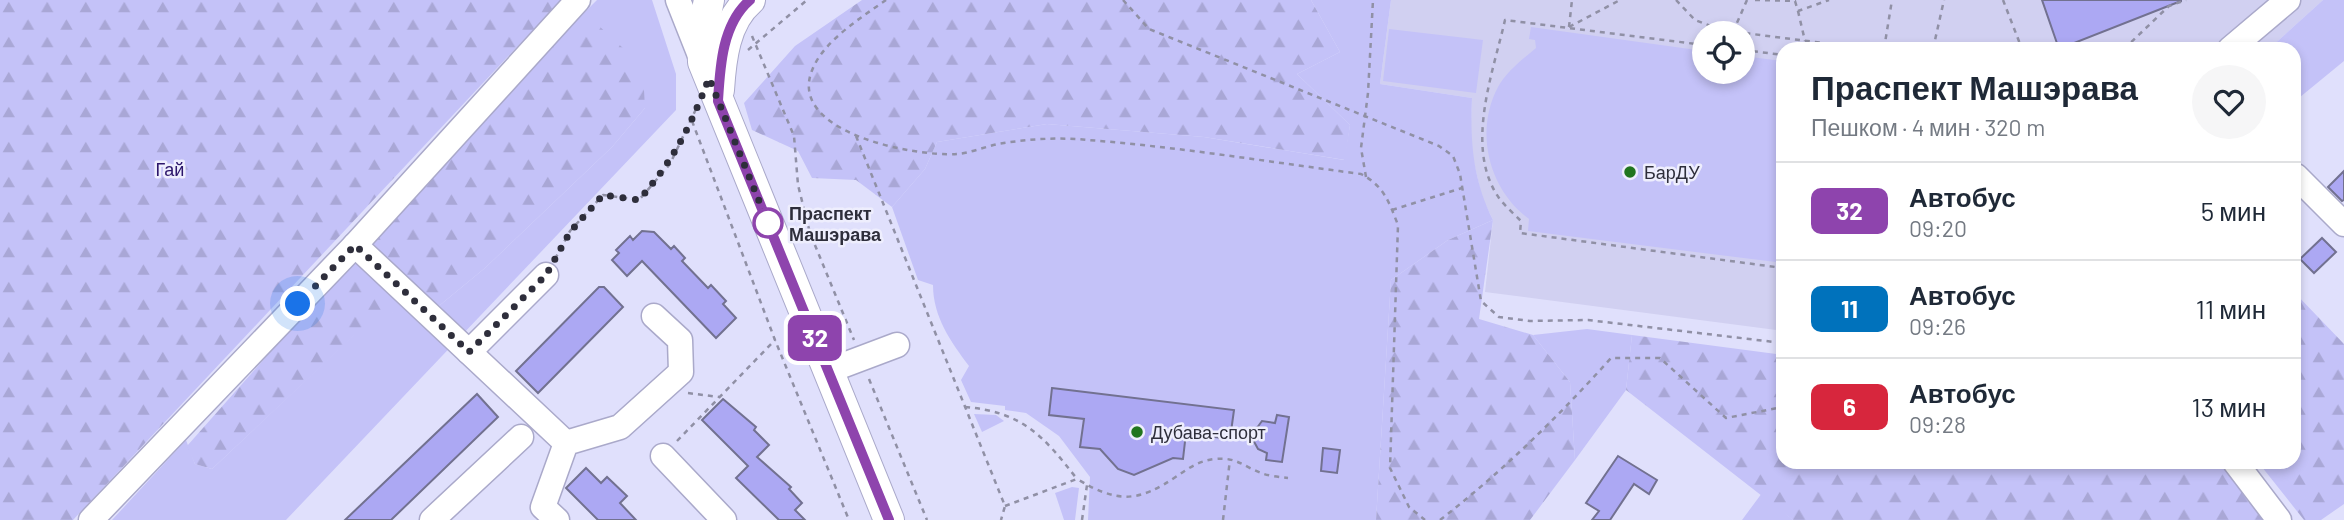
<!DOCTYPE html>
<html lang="ru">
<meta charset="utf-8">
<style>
:root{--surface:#fff;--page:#f6f6f7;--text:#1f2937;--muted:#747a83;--line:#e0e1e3}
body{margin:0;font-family:Barlow,sans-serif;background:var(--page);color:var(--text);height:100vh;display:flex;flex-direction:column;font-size:26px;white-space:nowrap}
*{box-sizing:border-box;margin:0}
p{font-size:23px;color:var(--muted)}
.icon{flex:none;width:38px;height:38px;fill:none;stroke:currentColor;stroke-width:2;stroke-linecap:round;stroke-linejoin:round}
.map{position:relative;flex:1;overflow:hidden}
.drawer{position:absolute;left:1776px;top:42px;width:525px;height:427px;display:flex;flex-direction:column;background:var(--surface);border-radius:21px;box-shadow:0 4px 10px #0003}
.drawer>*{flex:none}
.badge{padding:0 14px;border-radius:10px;font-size:24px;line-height:46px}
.controls{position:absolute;left:1692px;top:21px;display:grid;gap:14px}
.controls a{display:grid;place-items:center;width:63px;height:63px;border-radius:50%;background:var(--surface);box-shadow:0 4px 10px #0003;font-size:35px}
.you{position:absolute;width:35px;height:35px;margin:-18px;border:5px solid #fff;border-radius:50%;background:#1a73e8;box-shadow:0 0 0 10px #1a73e833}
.map>.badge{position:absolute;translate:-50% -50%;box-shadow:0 0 0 4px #fff}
.round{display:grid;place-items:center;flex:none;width:74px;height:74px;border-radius:37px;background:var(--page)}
.head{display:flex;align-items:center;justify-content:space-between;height:119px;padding:0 35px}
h1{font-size:33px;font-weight:700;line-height:52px}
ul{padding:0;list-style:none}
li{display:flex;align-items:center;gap:21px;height:98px;padding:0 35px;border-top:2px solid var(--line)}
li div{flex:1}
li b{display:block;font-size:26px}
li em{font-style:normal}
li .badge{min-width:77px;font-weight:700;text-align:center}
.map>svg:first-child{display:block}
</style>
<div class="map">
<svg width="2344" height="520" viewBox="0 0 2344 520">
<defs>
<pattern id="forest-firs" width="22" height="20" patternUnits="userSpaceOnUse" patternTransform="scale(1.75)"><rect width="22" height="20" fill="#c4c2f8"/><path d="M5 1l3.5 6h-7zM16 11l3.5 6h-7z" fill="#a9a7d6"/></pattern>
</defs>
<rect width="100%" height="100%" fill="#e0e0fc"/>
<path fill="#d1d0f1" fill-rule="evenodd" d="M1391 0H2323L2269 49H1783V331L1485 292 1493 220 1482 198 1470 145 1472 98 1380 84ZM1704 33H1743V72H1704Z"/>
<g fill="#c4c2f8">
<path d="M597 0H652L676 74V110L286 520H112L186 440 195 464 212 469 377 313 434 310 485 268 612 147 645 108 563 34Z"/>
<path d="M1311 0H1391L1380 84 1472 98C1470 142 1473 180 1493 220L1448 240 1391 280 1376 520H1088L1090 477 1059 436 1026 413 1005 410V406L971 402 961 380 969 366C951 342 933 317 933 285L918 280 892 207 925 169 937 142 1047 124 1204 137 1344 160 1350 125 1297 74 1340 52Z"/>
<path d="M2323 0H2344V61L2294 102V49H2269Z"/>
<path d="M1531 27 1704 51V72H1743V56L1783 61V263L1528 231 1529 219C1489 190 1474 132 1498 87 1507 71 1523 59 1536 48L1535 40 1529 39Z"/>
<path d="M1389 29 1483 40 1476 93 1383 81Z"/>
<path d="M1587 329 1632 335 1626 390 1575 460 1570 382 1533 335Z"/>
<path d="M974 414 996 415 1004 421 982 432Z"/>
<path d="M1072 487 1079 488 1075 520H1064L1055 493Z"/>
<path d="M1762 493 1793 520H1742Z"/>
</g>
<g fill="url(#forest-firs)">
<path d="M0 0H561L73 520H0Z"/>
<path d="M862 0H1311L1340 52 1297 74 1350 125 1345 160 1204 137 1047 124 937 142 925 169 892 207 856 180 812 178 798 151 752 130 744 103 795 46Z"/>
<path d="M599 26 624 49 643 73 645 108 612 147 485 268 434 310 377 314 212 469 195 464 187 446 336 278 563 34Z"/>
<path d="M1493 220 1479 319 1533 335 1570 382 1575 460 1530 520H1376L1391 280 1448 240Z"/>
<path d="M2294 292 2344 344V504L2321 520H2304L2258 462H2294Z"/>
<path d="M1632 335 1783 355V462H2221L2266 520H1793L1626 390Z"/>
</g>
<g fill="#aca8f3" stroke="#727190" stroke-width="2">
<path d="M2042 0H2181V1L2059 49Z"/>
<path d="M2344 171V200L2342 201 2328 187Z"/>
<path d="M642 231 654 232 671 249 674 246 685 258 682 261 708 288 711 285 726 301 723 304 736 318 716 338 642 261 627 276 612 260 619 253 616 250 630 236 633 240Z"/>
<path d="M2322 238 2336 252 2314 273 2300 259Z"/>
<path d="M599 287H604L623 307 538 393 516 371Z"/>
<path d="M1052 388 1234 410 1230 439 1186 433 1183 459 1173 458 1134 475 1118 469 1100 449 1080 447 1084 419 1049 415Z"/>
<path d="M477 394 498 417 391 520H345Z"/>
<path d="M723 399 756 427 754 430 769 445 757 457 791 487 789 489 802 503 795 510 805 520H779L736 478 748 466 702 420Z"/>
<path d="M1277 415 1289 417 1282 462 1266 460 1267 453 1258 449 1251 436 1262 421 1275 423Z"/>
<path d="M1323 448 1340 450 1337 473 1321 471Z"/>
<path d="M1618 456 1657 480 1649 494 1634 484 1610 520H1592L1599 511 1586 503Z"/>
<path d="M586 468 601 483 607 477 627 496 620 503 636 520H598L566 488Z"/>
</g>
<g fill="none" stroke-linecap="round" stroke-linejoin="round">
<defs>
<g id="minor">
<path d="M678 0 701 58"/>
<path d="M2230 49 2288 0"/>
<path d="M2296 176 2344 224"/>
<path d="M355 245 566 443"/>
<path d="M469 352 546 275"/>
<path d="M828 371 897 345"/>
<path d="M663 456 724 520"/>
<path d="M2235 462 2279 520"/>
<path d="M91 520 355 245 578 0"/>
<path d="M432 520 521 437"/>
<path d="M557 520 543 507 566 443 620 427 681 372 680 340 654 316"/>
</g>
<g id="major">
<path d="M709 0 702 34 703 62 889 520"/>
<path d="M719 90C721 59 725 21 750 0"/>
</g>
</defs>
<use href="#minor" stroke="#aaa9ca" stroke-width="27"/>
<use href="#major" stroke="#aaa9ca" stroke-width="32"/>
<g stroke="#9090a5" stroke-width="2.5" stroke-dasharray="5 5" stroke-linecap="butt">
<path d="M886 0C862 17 825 40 813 68 784 132 914 157 957 154 970 153 984 147 998 144 1027 139 1058 137 1088 140 1179 147 1270 162 1361 174 1384 186 1389 202 1398 225L1390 468 1409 507 1425 520"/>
<path d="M1123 0 1149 29 1439 146 1453 156 1460 174 1481 301 1499 317 1530 321 1588 320 1783 343"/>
<path d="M1676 0 1695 20 1721 30 1870 49"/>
<path d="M1755 0 1795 1 1798 11 1829 0"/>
<path d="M2003 0 2022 49"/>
<path d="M1798 11 1805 41"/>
<path d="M1569 27 1620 0"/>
<path d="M1569 27 1572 0"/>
<path d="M1733 32 1747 0"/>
<path d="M752 36 794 136 798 185 810 233 854 340"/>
<path d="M1704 45 1505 20C1493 73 1464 148 1499 198 1505 206 1514 214 1521 221L1520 233 1783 268"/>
<path d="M1884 49 1892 0"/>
<path d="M1933 49 1944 0"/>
<path d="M2124 49 2169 6 2186 0"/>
<path d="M748 50 807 0"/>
<path d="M1743 50 1783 55"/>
<path d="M692 121 775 340 849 520"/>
<path d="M856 136 1005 506 1001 520"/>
<path d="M1366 177 1361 148 1368 93 1373 0"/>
<path d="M1392 210 1462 188"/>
<path d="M555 259 570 231 603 195 639 200 670 164 697 107"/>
<path d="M869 379 927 520"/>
<path d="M688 393 719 397"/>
<path d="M965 407C1022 412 1043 435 1077 479"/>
<path d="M677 441 775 340"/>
<path d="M1005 506 1077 479C1117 503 1138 503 1177 476 1189 468 1200 460 1216 459 1236 457 1243 466 1261 473 1269 476 1279 477 1288 478"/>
<path d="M1082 520 1087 485"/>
<path d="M1223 520 1230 459"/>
<path d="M1440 520C1503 471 1558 417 1611 358H1660L1726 418 1783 407"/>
</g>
<use href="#minor" stroke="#fff" stroke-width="24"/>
<use href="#major" stroke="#fff" stroke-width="30"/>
</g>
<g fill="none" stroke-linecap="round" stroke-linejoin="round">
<defs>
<path id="line" d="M750 0C722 24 720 67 718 101L889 520"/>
</defs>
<use href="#line" stroke="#fff" stroke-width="16"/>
<use href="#line" stroke="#8e44ad" stroke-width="10"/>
<path stroke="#2e2e3b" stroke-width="7" stroke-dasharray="0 12.6" d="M298 304 355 245 469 352 546 275 570 232 603 195 639 200C674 159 690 128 709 78L768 223"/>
</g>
<g fill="#21751f" stroke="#eeeefd" stroke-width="2.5">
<circle cx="1630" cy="172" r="7"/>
<circle cx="1137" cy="432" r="7"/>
</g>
<circle fill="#fff" stroke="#8e44ad" stroke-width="3.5" cx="768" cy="223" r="14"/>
<g text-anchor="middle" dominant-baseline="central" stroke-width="5" stroke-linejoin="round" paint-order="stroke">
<g font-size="18" fill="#2c166b" stroke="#eeeefd">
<text x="170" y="169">Гай</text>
</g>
<g font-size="18" fill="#2e2e3b" stroke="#eeeefd" text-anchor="start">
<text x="1644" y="172">БарДУ</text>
<text x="1151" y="432">Дубава-спорт</text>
</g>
<g font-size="18" font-weight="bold" fill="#2e2e3b" stroke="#eeeefd" text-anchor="start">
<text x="789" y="213">Праспект<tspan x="789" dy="21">Машэрава</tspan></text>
</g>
</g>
</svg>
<div class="controls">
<a><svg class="icon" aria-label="locate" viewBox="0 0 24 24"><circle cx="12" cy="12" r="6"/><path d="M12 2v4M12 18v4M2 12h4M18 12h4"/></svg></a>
</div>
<div class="you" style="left:298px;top:304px"></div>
<b class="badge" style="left:815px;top:338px;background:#8e44ad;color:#fff">32</b>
<section class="drawer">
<div class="head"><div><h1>Праспект Машэрава</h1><p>Пешком · 4 мин · 320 m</p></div><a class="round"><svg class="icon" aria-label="heart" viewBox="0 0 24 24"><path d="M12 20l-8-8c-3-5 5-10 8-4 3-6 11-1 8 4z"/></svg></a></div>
<ul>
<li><span class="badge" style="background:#8e44ad;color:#fff">32</span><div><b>Автобус</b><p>09:20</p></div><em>5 мин</em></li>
<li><span class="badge" style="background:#0072bc;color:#fff">11</span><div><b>Автобус</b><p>09:26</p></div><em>11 мин</em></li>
<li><span class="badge" style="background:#d7263d;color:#fff">6</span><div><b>Автобус</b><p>09:28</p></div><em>13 мин</em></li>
</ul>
</section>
</div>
